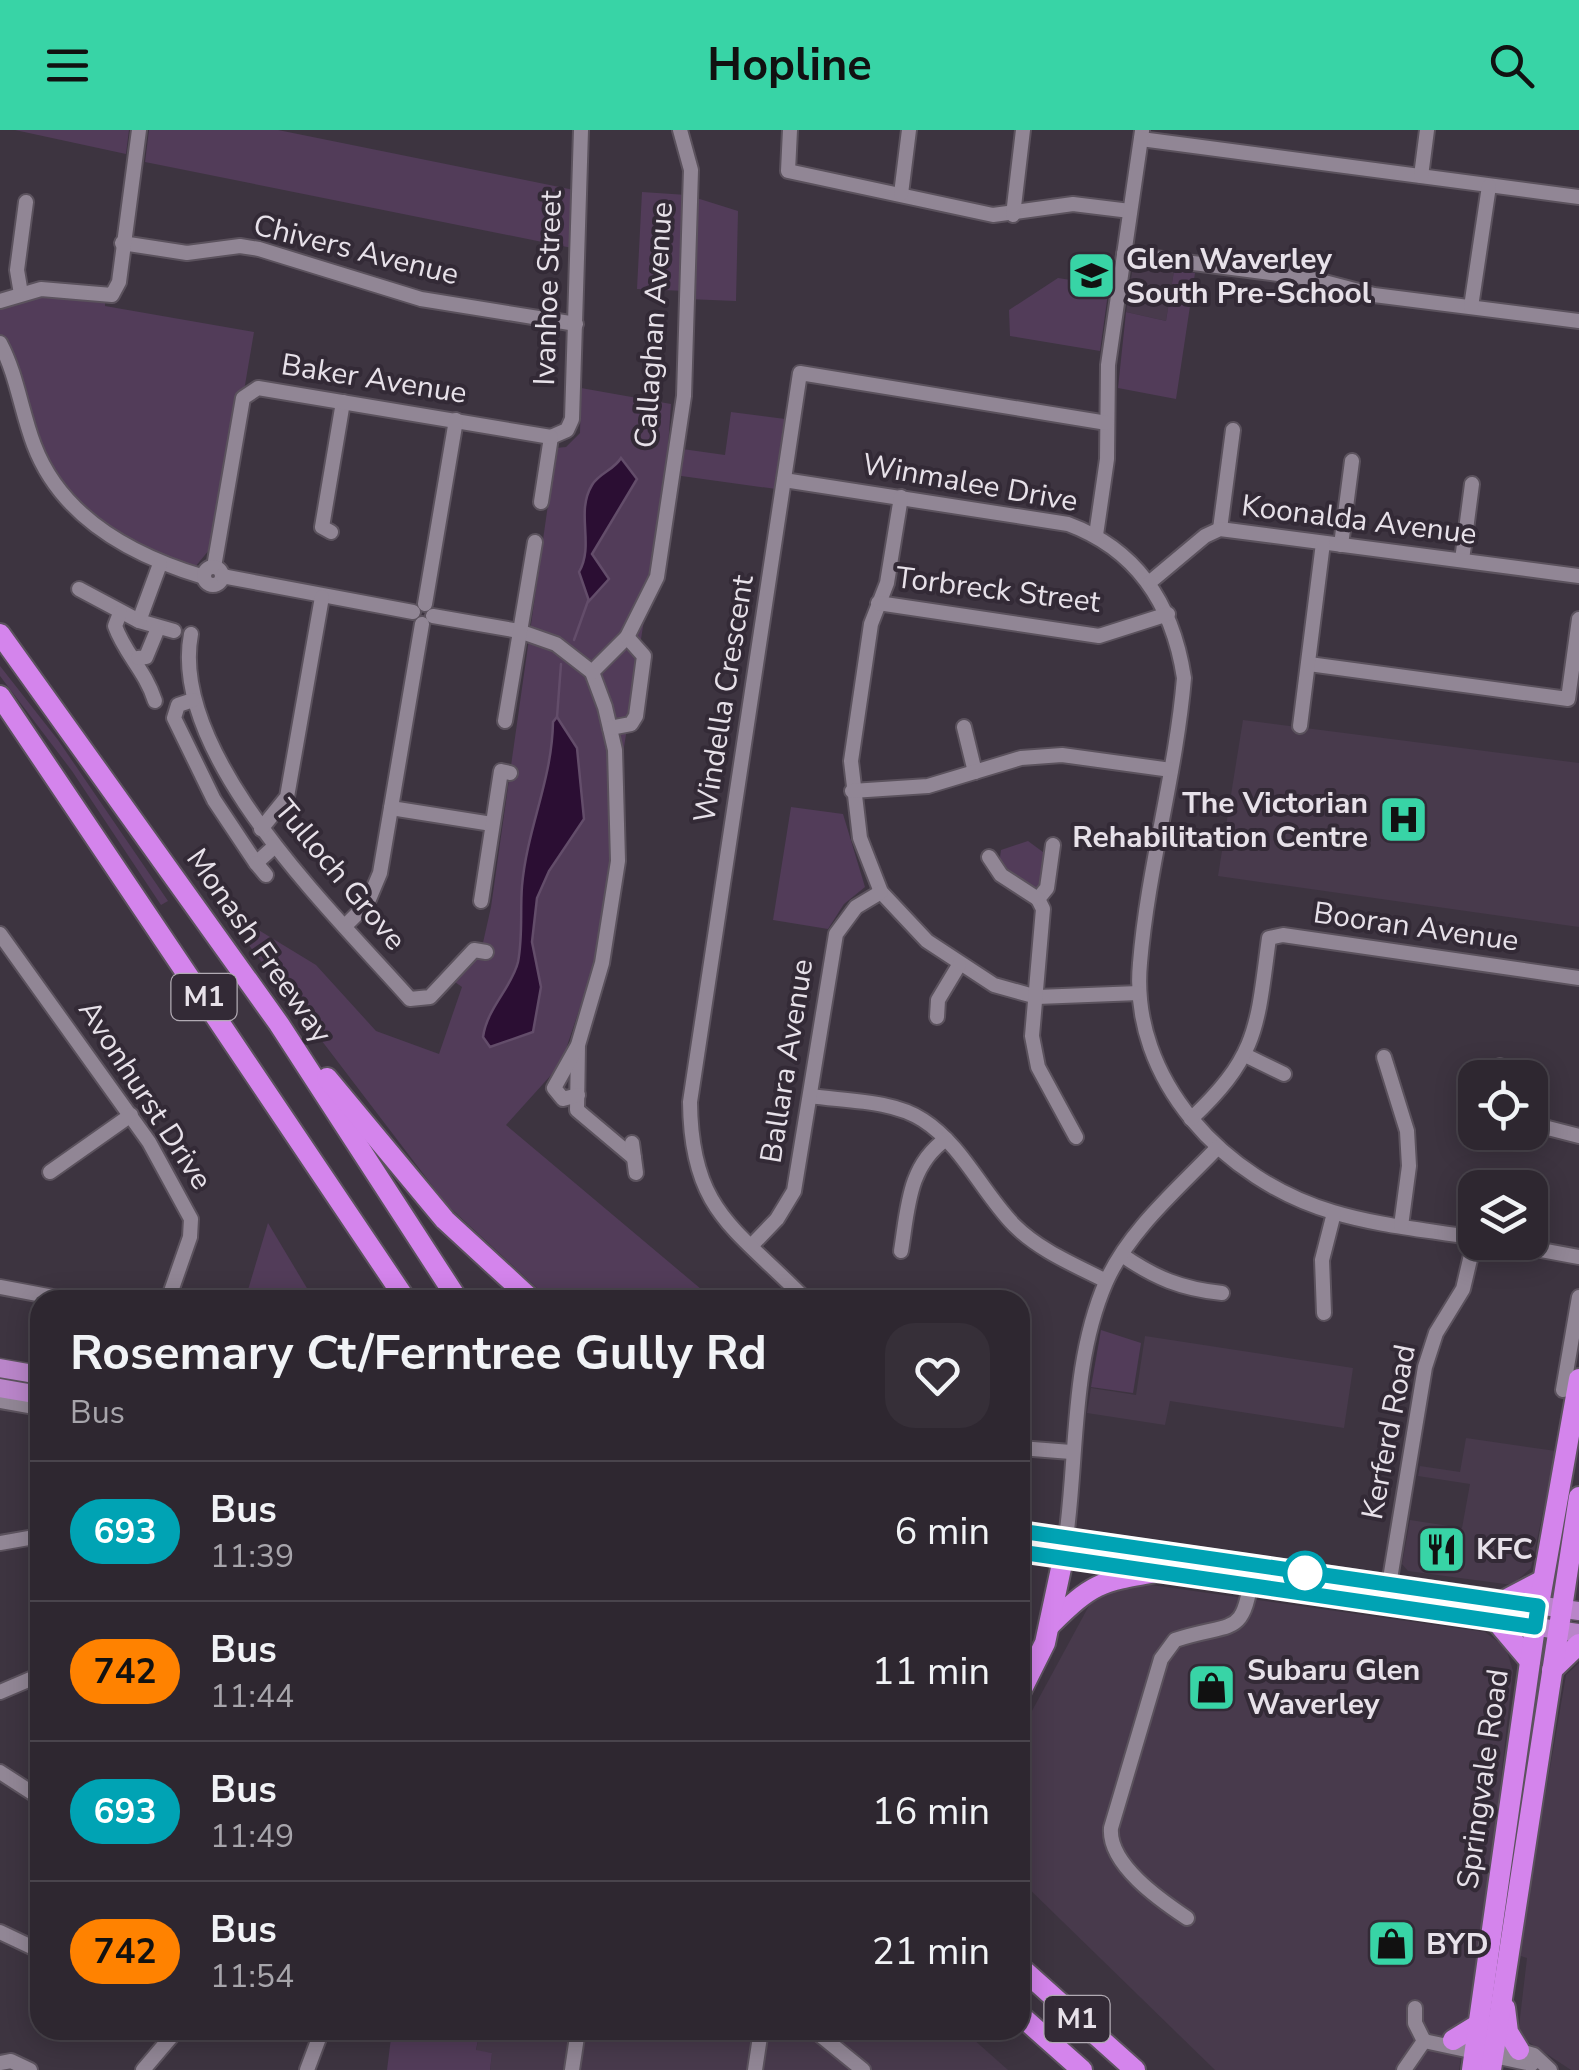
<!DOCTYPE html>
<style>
:root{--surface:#2e2730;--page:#362f38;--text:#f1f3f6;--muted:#a7a5ab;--line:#49444c;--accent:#38d4a6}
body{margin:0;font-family:"Nunito Sans",sans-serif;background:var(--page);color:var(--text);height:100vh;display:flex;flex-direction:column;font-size:38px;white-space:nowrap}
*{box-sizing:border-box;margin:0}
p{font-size:32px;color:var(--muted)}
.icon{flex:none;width:55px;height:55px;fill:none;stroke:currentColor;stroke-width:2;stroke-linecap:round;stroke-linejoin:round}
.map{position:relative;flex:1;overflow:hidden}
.details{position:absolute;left:30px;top:1160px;width:1000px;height:750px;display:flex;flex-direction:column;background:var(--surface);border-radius:30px;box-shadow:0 5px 25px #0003,0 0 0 2px var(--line)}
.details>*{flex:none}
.badge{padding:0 20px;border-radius:32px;font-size:35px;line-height:65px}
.controls{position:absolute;left:1458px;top:930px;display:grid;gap:20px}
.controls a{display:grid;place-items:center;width:90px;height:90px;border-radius:20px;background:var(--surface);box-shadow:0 5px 25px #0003,0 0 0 2px var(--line);font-size:50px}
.map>.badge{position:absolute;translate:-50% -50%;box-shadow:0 0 0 5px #fff}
.round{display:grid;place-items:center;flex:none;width:105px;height:105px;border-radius:30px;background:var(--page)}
.overview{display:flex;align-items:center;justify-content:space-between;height:170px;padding:0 40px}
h1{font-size:48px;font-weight:700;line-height:75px}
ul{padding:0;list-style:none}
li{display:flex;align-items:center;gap:30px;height:140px;padding:0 40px;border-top:2px solid var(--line)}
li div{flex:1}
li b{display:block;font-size:38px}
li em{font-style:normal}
li .badge{min-width:110px;font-weight:700;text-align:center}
header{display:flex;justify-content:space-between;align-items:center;height:130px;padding:0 40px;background:var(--accent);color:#111;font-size:45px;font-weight:700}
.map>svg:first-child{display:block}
</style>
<header><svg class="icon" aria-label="menu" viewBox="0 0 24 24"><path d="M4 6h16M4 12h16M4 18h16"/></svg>Hopline<svg class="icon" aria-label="search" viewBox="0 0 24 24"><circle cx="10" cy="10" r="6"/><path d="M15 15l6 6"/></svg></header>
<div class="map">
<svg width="1579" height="1940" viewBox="0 0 1579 1940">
<rect width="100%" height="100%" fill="#3d3440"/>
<g fill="#483a4c">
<path d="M1133 136 1174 141 1166 191 1126 182Z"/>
<path d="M1243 590 1579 633V797L1218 746Z"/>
<path d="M1145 1206 1353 1238 1344 1298 1170 1271 1165 1295 1087 1283 1091 1258 1136 1265Z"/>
<path d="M1466 1308 1556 1321 1531 1438 1512 1455 1408 1441 1402 1434 1410 1390 1462 1398 1470 1354 1418 1346 1420 1336 1460 1342Z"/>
<path d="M1130 1452 1485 1502 1506 1518 1513 1541 1491 1737 1459 1940H1215L1020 1750V1603L1097 1461Z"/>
<path d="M1579 1533V1940H1571L1518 1905 1527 1828 1518 1825 1566 1545Z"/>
<path d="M480 1900H963L1008 1940H490L492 1923 476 1921Z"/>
</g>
<g fill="#523c59">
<path d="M15 0H129L126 24Z"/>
<path d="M149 0H278L579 61 577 119 145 32Z"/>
<path d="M642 62 687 65 738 81 736 171 687 169V161L637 159Z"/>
<path d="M1174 141 1195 143 1176 269 1118 258 1126 182 1166 191Z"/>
<path d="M1058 148 1109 156 1100 221 1010 206 1009 180Z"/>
<path d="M21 164 105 167V176L254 202 219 408 190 443 129 420 55 353 0 213V178Z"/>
<path d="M581 258 671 274 668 317 725 325 731 282 793 290 783 360 667 344 613 687 603 808 561 934 506 995 714 1170H550L447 1075 219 776 316 835 376 901 439 924 462 857 455 852 480 826 491 777 556 318 566 317 580 303Z"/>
<path d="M0 536 58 610 168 771 161 775 72 641 0 546Z"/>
<path d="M791 677 843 684 865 757 844 774 828 799 773 790Z"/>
<path d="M1028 711 1047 725 1040 760 999 735 1001 720Z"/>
<path d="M268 1093 314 1170H245Z"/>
<path d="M1101 1200 1141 1213 1133 1263 1091 1257Z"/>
<path d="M392 1900H480L476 1920 492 1923 490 1940H387Z"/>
</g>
<g fill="#2b0e33" stroke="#634d6a" stroke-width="2.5">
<path d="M621 328 637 349 592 424 609 449 589 471 579 442C595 414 575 383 592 355 599 343 614 340 621 328Z"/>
<path d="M557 587 577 618 584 689 549 741 537 768 532 812 541 857 533 902 490 917 483 907C487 878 512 857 518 832 523 806 520 781 522 756 527 698 552 651 553 592Z"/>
</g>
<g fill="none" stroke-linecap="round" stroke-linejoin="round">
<g stroke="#634d6a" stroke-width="2.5">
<path d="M574 510 588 471"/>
<path d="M557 587 561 534"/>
</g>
<defs>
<g id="minor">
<path d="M790 0 788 41 993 85 1073 74 1130 81"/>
<path d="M1141 9 1579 67"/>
<path d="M1421 46 1427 0"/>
<path d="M901 64 909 0"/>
<path d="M1013 85 1023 0"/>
<path d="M122 113 187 123 240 116 259 119 421 169 576 194"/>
<path d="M1124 124 1309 148 1374 165 1579 191"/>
<path d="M21 164 17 140 26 72"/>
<path d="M0 171 41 159 112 165 119 152 139 0"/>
<path d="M1471 177 1489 56"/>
<path d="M0 213C17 245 21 281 34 315 62 389 133 426 204 447"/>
<path d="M551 307 567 300 572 289 581 0"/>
<path d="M784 350 1068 394C1138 420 1173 476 1184 548 1176 643 1148 737 1140 833 1129 950 1226 1051 1333 1082 1379 1096 1428 1100 1475 1108"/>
<path d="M901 367 887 453 871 494 851 631 860 708 881 762 927 811 994 855 1037 867 1139 863"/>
<path d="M541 372 551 307"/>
<path d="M1220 399 1233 300"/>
<path d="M331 402 322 397 343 272"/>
<path d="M1096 405 1107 329 1108 235 1142 1"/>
<path d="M1341 415 1352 331"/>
<path d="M1462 430 1472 354"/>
<path d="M214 437 243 268 258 258 551 307"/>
<circle cx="213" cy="446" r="9"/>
<path d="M222 446 413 482"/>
<path d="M1150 452 1205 406 1220 399 1579 446"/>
<path d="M79 459 139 491 174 501"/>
<path d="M878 473 1099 506 1168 484"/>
<path d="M425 474 456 290"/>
<path d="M120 483 115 496C125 524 145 540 155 571"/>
<path d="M433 486 519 501 556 514 592 542 605 577 615 620 618 731 602 833 578 915 577 980 634 1028"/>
<path d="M139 491 160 434"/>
<path d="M191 504C168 625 335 784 410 869L430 867 474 820 486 822"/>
<path d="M138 528 146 527 158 498"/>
<path d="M1309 534 1568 569 1579 489"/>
<path d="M592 542 627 507 657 447 684 266 691 40 680 0"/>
<path d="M193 570 178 575 174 588 214 670 256 733 275 716"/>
<path d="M505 591 535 412"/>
<path d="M1300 596 1323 413"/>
<path d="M964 597 975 642"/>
<path d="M610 598 631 594 636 586 644 526 627 507"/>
<path d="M852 661 928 656 1021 628 1062 625 1171 640"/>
<path d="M391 678 492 694"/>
<path d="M261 699 287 667 322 467"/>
<path d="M1053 715 1047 758 1038 769 1043 779 1032 906 1038 937 1076 1007"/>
<path d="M989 727 1001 745 1038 769"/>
<path d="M256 733 266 745"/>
<path d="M481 771 501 641 510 643"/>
<path d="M345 796 367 774 380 743 422 494"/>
<path d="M0 804 149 1012 191 1089 190 1107 168 1170"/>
<path d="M937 887 938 870 959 835"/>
<path d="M577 917 554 958 563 969 578 965"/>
<path d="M1247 926 1284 944"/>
<path d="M1384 927 1407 1001 1409 1036 1401 1096"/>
<path d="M1500 936 1505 948"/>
<path d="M810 966C845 971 893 970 923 990 962 1015 982 1062 1014 1095 1040 1121 1075 1135 1106 1151"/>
<path d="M1530 988 1544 997 1579 1006"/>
<path d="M1191 989C1259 925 1257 896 1269 808L1283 805 1579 848"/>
<path d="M632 1013 636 1043"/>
<path d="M50 1042 131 985"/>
<path d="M1498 1112 1579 1127"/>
<path d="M752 1115 777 1089 794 1061 836 804 856 777 881 762"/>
<path d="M901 1121C908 1078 908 1036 946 1009"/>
<path d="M1122 1125C1155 1148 1182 1159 1222 1163"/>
<path d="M0 1157 69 1170"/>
<path d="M806 1170C736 1098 691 1082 690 972L800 243 1107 293"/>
<path d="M1324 1183 1322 1130 1334 1083"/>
<path d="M1563 1260 1579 1167"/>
<path d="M0 1271 40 1278"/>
<path d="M1020 1318 1071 1322"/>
<path d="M0 1413 40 1406"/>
<path d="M1065 1415C1078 1330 1070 1235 1106 1152 1129 1100 1179 1058 1218 1017"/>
<path d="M1389 1455 1425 1237 1436 1203 1463 1159 1475 1108"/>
<path d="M0 1562 40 1545"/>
<path d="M0 1642 40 1668"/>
<path d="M1187 1788C1160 1770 1108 1734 1111 1698L1161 1529 1175 1510C1235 1490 1244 1511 1253 1435"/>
<path d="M0 1802 40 1821"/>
<path d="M814 1900 863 1940"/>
<path d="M1424 1911 1532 1934"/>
<path d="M1510 1918 1534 1925 1550 1940"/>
<path d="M0 1933 11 1931 30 1940"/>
<path d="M143 1940 177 1900"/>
<path d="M307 1940 322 1900"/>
<path d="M572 1940 578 1900"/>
<path d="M755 1940 761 1900"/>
<path d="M1404 1940 1424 1911 1415 1893V1878"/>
</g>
<g id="major">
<path d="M0 1238 40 1245"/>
<path d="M0 1258 40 1265"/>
<path d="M1020 1401 1579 1481"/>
<path d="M1020 1422 1579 1503"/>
</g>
<g id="highway">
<path d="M0 504 279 894 458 1170"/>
<path d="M0 566 406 1170"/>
<path d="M327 948 445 1090 532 1170"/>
<path d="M1503 1471 1543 1450"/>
<path d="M1497 1492 1530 1531"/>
<path d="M1050 1495C1093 1453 1098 1452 1157 1442"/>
<path d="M1552 1540 1579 1514"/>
<path d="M1020 1563 1045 1513 1063 1429"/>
<path d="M1020 1837 1135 1940"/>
<path d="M1505 1878 1508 1902 1519 1920"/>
<path d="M1020 1885 1082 1940"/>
<path d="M1453 1910 1479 1894"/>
<path d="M1472 1940 1535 1497 1579 1249"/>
<path d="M1491 1940 1579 1367"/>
</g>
</defs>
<use href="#minor" stroke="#5b525d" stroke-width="18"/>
<use href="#major" stroke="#5b525d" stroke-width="21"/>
<use href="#highway" stroke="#5b525d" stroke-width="24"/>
<use href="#minor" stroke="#918695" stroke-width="14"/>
<use href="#major" stroke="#b985c9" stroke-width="18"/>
<use href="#highway" stroke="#d484ec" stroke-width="20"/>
</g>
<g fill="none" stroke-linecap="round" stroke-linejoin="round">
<defs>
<path id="line" d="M1020 1401 1538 1476 1535 1497 1020 1422"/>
</defs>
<use href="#line" stroke="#fff" stroke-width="22"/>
<use href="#line" stroke="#00a3b4" stroke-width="15"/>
</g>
<defs>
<symbol id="school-square" viewBox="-11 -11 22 22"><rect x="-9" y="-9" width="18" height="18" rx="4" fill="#38d4a6" stroke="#332a36"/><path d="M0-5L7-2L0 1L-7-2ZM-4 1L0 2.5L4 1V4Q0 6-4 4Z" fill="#111"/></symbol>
<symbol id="hospital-square" viewBox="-11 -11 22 22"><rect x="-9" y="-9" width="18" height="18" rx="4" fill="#38d4a6" stroke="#332a36"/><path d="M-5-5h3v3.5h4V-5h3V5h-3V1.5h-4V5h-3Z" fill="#111"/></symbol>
<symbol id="restaurant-square" viewBox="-11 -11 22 22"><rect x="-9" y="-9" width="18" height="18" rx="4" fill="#38d4a6" stroke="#332a36"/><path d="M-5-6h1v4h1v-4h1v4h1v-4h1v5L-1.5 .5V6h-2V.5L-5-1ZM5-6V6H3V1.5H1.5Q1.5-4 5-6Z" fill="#111"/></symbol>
<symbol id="shop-square" viewBox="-11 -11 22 22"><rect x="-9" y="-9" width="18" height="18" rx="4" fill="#38d4a6" stroke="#332a36"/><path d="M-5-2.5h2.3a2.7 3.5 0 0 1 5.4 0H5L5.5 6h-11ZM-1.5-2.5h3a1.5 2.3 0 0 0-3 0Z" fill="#111"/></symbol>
</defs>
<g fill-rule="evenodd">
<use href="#school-square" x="1064" y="118" width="55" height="55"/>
<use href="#hospital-square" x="1376" y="662" width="55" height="55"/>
<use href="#restaurant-square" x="1414" y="1392" width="55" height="55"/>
<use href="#shop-square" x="1184" y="1530" width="55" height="55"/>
<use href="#shop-square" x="1364" y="1786" width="55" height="55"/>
</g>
<circle fill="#fff" stroke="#00a3b4" stroke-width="5" cx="1305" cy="1443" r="20"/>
<g text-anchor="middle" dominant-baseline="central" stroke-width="8" stroke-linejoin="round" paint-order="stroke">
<g fill="#332a36" stroke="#b1aab3" stroke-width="2.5">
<rect x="171.5" y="844" width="65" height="46" rx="8"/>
<rect x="1044.5" y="1866" width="65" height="46" rx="8"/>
</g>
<g font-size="28" font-weight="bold" fill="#e7e1e9">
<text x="204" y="867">M1</text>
<text x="1077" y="1889">M1</text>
</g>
<g font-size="30" fill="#e7e1e9" stroke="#332a36">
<text transform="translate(356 120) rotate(14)">Chivers Avenue</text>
<text transform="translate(548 158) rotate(-88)">Ivanhoe Street</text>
<text transform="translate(654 195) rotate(-86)">Callaghan Avenue</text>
<text transform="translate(374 249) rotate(9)">Baker Avenue</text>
<text transform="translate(970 353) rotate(10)">Winmalee Drive</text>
<text transform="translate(1359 390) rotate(7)">Koonalda Avenue</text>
<text transform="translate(998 460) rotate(7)">Torbreck Street</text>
<text transform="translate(724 569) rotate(-81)">Windella Crescent</text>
<text transform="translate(340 745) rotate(50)">Tulloch Grove</text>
<text transform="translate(1416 797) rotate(8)">Booran Avenue</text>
<text transform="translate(259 816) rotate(55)">Monash Freeway</text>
<text transform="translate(787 931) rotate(-81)">Ballara Avenue</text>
<text transform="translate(145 965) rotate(57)">Avonhurst Drive</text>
<text transform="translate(1389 1302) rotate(-79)">Kerferd Road</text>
<text transform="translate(1483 1649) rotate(-82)">Springvale Road</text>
</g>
<g font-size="30" font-weight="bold" fill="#e7e1e9" stroke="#332a36" text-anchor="start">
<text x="1126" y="129">Glen Waverley<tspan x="1126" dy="34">South Pre-School</tspan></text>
<text x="1368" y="673" text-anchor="end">The Victorian<tspan x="1368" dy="34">Rehabilitation Centre</tspan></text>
<text x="1476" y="1419">KFC</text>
<text x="1247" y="1540">Subaru Glen<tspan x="1247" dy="34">Waverley</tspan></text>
<text x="1426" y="1814">BYD</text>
</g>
</g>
</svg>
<div class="controls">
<a><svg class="icon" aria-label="locate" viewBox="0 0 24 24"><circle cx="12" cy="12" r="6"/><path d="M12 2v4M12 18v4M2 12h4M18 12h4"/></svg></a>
<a><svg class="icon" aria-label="layers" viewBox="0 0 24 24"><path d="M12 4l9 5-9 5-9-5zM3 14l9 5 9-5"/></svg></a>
</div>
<section class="details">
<div class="overview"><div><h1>Rosemary Ct/Ferntree Gully Rd</h1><p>Bus</p></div><a class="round"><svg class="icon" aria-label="heart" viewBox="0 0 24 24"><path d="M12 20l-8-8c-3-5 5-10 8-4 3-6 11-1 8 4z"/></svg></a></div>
<ul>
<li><span class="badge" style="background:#00a3b4;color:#fff">693</span><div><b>Bus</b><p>11:39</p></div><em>6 min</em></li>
<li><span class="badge" style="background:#ff8200;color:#111">742</span><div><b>Bus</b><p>11:44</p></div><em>11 min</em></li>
<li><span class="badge" style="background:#00a3b4;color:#fff">693</span><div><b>Bus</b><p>11:49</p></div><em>16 min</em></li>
<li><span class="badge" style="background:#ff8200;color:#111">742</span><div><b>Bus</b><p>11:54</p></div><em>21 min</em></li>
</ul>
</section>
</div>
